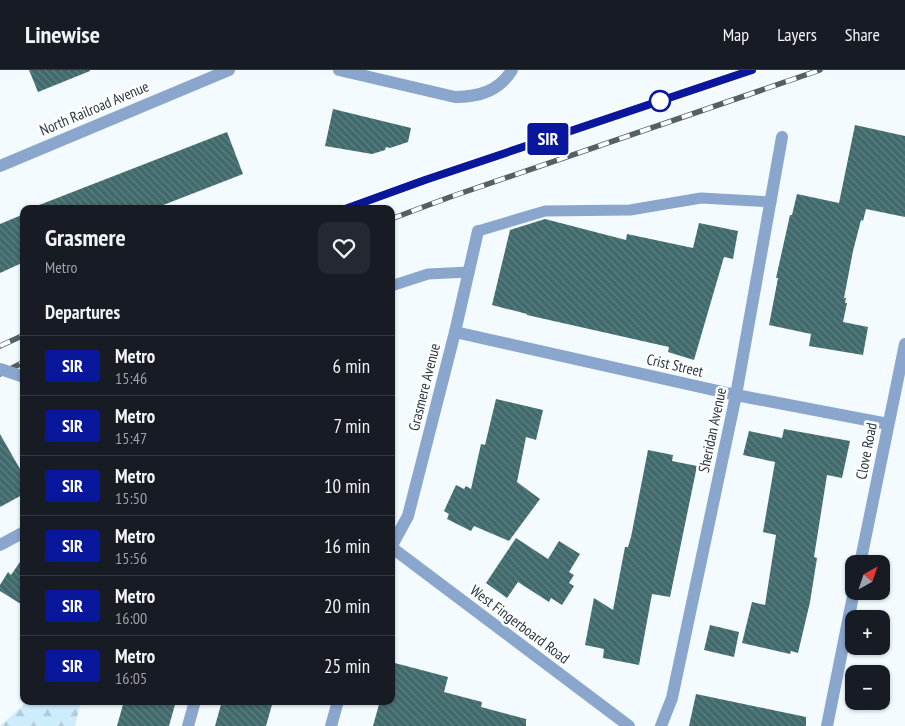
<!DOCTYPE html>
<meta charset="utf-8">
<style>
:root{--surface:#171b24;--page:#242831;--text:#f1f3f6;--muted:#9ea1a6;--line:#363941}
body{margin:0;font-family:"PT Sans Narrow",sans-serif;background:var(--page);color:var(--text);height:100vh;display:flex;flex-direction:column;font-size:19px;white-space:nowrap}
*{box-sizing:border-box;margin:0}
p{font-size:16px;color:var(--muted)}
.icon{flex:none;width:28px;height:28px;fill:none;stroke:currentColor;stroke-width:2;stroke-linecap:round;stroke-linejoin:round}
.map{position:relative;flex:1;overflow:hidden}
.panel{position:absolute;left:20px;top:135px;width:375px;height:500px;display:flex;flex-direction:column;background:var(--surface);border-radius:10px;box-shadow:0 1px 4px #0004}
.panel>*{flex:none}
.badge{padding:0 10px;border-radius:4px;font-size:18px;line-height:32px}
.needle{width:32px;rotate:40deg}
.buttons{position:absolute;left:845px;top:485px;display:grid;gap:10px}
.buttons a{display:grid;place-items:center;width:45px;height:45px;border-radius:10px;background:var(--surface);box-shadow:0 1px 4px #0004;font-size:25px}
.map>.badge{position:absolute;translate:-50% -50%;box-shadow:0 0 0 2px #fff}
h2{padding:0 25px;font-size:19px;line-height:45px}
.round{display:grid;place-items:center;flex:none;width:52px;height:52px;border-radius:10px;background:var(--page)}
.summary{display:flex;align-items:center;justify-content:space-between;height:85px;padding:0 25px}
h1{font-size:24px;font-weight:800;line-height:38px}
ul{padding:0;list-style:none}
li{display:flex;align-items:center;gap:15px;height:60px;padding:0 25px;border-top:1px solid var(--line)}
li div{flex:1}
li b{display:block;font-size:19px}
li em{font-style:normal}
li .badge{min-width:55px;font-weight:700;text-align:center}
header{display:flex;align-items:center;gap:30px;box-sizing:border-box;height:70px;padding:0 25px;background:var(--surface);border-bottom:1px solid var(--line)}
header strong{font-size:24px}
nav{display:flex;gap:28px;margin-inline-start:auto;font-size:18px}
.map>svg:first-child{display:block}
</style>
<header>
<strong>Linewise</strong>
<nav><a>Map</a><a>Layers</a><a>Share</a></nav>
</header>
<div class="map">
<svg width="905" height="656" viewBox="0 0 905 656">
<defs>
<pattern id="forest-firs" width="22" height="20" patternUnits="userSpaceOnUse" patternTransform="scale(1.25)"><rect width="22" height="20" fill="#cdecfc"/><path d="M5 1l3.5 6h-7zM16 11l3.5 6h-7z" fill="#b0cbd9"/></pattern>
<pattern id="building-back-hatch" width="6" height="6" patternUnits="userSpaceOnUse" patternTransform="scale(1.25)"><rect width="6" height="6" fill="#416a6c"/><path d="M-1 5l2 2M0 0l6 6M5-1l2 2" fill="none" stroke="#608082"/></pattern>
</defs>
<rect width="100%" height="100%" fill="#f3fbfe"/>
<path fill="url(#forest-firs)" d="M28 631H81L75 656H0Z"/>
<g fill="url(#building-back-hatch)">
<path d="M29 0H90V1L38 22Z"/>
<path d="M333 39 411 58 408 72 390 78 386 77 385 80 372 84 325 76Z"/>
<path d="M855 55 905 66V147L866 139 863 151 861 150 860 154 853 181 844 228H846L845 233H847L843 252 868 257 863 285 809 276 811 264 769 255 778 208H776L790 145H792L797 124 839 133Z"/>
<path d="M227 62 243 104 153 139H35L34 137Z"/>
<path d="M24 144V192L0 203V154Z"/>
<path d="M545 149 626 170 627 164 693 178 699 153 738 161 733 189 724 187 694 290 668 282 669 277 527 245V244L492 235 510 160Z"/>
<path d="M496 329 543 340 536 370 526 367 517 412 540 429 509 471 474 456 471 461 447 449 449 444 444 441 456 415 464 419 466 416 471 419 481 374 485 375Z"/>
<path d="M784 359 850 371 842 408 827 405 814 487 817 488 810 532 798 583 791 581 790 584 742 573 752 532 765 535 776 465 763 462 775 392 743 385 749 361 782 368Z"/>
<path d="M0 364 24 406V424L0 437Z"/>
<path d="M648 380 673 385 672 391 697 396 670 527 652 524 639 595 603 588 604 579 585 575 594 528 613 540 625 477H628L631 467Z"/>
<path d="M516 468 548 489 559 471 580 484 569 502 574 505 569 513 574 516 562 535 551 528 549 532 518 512 507 528 486 513Z"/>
<path d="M24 486V536L0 521V515L8 502 11 505Z"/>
<path d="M710 555 739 562 734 587 704 580Z"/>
<path d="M391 592 448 607 444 622 482 632 481 637 526 649V656H373L380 631H391Z"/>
<path d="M696 624 806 647V656H689Z"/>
<path d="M124 631H176L169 656H117Z"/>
<path d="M222 631H273L266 656H215Z"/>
</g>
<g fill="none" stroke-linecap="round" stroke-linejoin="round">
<g stroke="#8aa6cd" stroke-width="11">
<path d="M478 161 545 141 630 140 701 128 771 132"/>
<path d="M391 216 428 204 469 202"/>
</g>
<g stroke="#8aa6cd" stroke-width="12">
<path d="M339 0 455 27C479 27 499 21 512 0"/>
<path d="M0 96 229 0"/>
<path d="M455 262 736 325 888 354"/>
<path d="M0 475 24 462"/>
<path d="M391 477 408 446 455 262 478 161"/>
<path d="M188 656 195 631"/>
<path d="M331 656 338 631"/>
<path d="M661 656 672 628 736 325 782 67"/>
</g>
<g stroke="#8aa6cd" stroke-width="12">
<path d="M391 477 629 656"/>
<path d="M860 494 905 274"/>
<path d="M827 656 854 521"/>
</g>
<defs>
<g id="rail">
<path d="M345 139 425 110 752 0"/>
<path d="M391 149 450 127 820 0"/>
<path d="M0 276 24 265"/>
<path d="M0 304 24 292"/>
</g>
</defs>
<use href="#rail" stroke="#536167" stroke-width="5.5"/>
<use href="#rail" stroke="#fff" stroke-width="4" stroke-dasharray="11" stroke-linecap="butt"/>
<path stroke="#8aa6cd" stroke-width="12" d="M0 299 24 307"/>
</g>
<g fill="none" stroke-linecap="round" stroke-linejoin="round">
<defs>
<path id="line" d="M345 139 425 110 752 0"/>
</defs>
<use href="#line" stroke="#fff" stroke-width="11"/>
<use href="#line" stroke="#08179c" stroke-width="8"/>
</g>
<circle fill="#fff" stroke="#08179c" stroke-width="2.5" cx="660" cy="31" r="10"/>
<g text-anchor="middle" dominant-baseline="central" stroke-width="5" stroke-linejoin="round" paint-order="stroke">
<g font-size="15" fill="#28373e" stroke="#fff">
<text transform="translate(94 38) rotate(-23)">North Railroad Avenue</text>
<text transform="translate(675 295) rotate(13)">Crist Street</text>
<text transform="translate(424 317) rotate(-76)">Grasmere Avenue</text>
<text transform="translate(712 360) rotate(-78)">Sheridan Avenue</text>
<text transform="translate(866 381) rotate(-79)">Clove Road</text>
<text transform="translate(520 554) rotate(37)">West Fingerboard Road</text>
</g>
</g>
</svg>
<div class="buttons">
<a><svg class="needle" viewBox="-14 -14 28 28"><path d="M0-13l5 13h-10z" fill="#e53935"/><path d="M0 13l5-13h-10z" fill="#9ea1a6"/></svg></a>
<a>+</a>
<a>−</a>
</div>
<b class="badge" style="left:548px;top:69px;background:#08179c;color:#fff">SIR</b>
<section class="panel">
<div class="summary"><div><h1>Grasmere</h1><p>Metro</p></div><a class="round"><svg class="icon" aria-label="heart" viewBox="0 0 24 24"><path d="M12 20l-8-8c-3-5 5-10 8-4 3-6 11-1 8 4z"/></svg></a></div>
<h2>Departures</h2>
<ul>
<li><span class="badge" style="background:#08179c;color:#fff">SIR</span><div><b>Metro</b><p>15:46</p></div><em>6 min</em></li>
<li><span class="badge" style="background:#08179c;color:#fff">SIR</span><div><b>Metro</b><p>15:47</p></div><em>7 min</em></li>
<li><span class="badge" style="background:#08179c;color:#fff">SIR</span><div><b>Metro</b><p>15:50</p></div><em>10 min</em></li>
<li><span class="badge" style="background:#08179c;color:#fff">SIR</span><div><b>Metro</b><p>15:56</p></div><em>16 min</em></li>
<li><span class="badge" style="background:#08179c;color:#fff">SIR</span><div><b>Metro</b><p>16:00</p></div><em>20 min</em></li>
<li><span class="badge" style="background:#08179c;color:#fff">SIR</span><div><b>Metro</b><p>16:05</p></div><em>25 min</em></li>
</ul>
</section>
</div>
